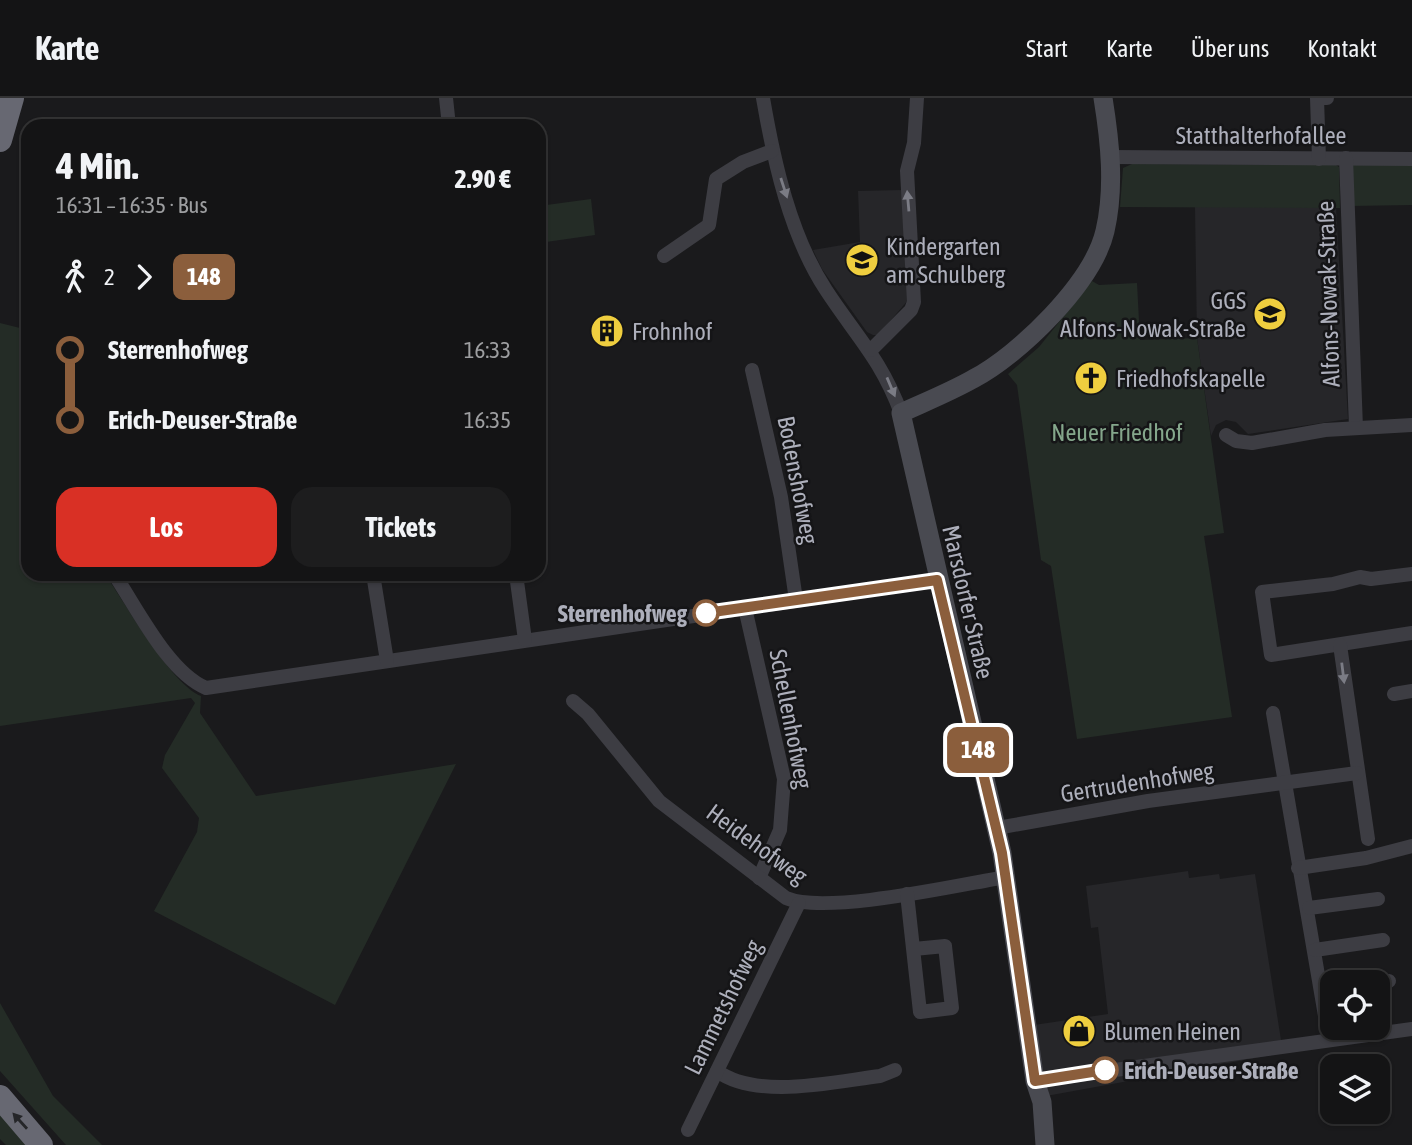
<!DOCTYPE html>
<html lang="de">
<meta charset="utf-8">
<style>
:root{--surface:#141415;--page:#1d1d1e;--text:#f1f3f6;--muted:#9d9ea0;--line:#333334;--accent:#d93025}
body{margin:0;font-family:"Asap Condensed",sans-serif;background:var(--page);color:var(--text);height:100vh;display:flex;flex-direction:column;font-size:26px;white-space:nowrap}
*{box-sizing:border-box;margin:0}
p{font-size:23px;color:var(--muted)}
.icon{flex:none;width:38px;height:38px;fill:none;stroke:currentColor;stroke-width:2;stroke-linecap:round;stroke-linejoin:round}
.map{position:relative;flex:1;overflow:hidden}
.panel{position:absolute;left:21px;top:21px;width:525px;height:462px;display:flex;flex-direction:column;background:var(--surface);border-radius:21px;box-shadow:0 2px 5px #0004,0 0 0 2px var(--line)}
.panel>*{flex:none}
.badge{padding:0 14px;border-radius:10px;font-size:24px;line-height:46px}
.controls{position:absolute;left:1320px;top:872px;display:grid;gap:14px}
.controls a{display:grid;place-items:center;width:70px;height:70px;border-radius:14px;background:var(--surface);box-shadow:0 2px 5px #0004,0 0 0 2px var(--line);font-size:35px}
.map>.badge{position:absolute;translate:-50% -50%;box-shadow:0 0 0 4px #fff}
.legs{display:flex;align-items:center;gap:10px;height:77px;padding:0 35px;font-size:23px}
.legs p{margin-inline-start:auto}
.headline{display:flex;align-items:center;justify-content:space-between;height:119px;padding:0 35px}
h1{font-size:38px;font-weight:700;line-height:52px}
.cta{display:flex;gap:14px;margin-top:auto;padding:14px 35px}
.cta a{flex:1;height:80px;border-radius:21px;background:var(--accent);color:#fff;font-size:28px;font-weight:700;line-height:80px;text-align:center}
.cta a+a{background:var(--page);color:var(--text)}
ul{padding:0 35px;list-style:none}
li{display:flex;align-items:center;gap:24px;height:70px;font-size:26px}
li i{display:grid;place-items:center;width:10px;height:100%;margin:0 9px;background:currentColor}
li i::after{content:'';width:18px;height:18px;margin:-9px;border:5px solid;border-radius:50%;background:var(--surface)}
li p{margin-inline-start:auto}
li:first-child i{background:linear-gradient(#0000 50%,currentColor 0)}
li:last-child i{background:linear-gradient(currentColor 50%,#0000 0)}
header{display:flex;align-items:center;gap:42px;box-sizing:border-box;height:98px;padding:0 35px;background:var(--surface);border-bottom:2px solid var(--line)}
header strong{font-size:33px}
nav{display:flex;gap:38px;margin-inline-start:auto;font-size:24px}
.map>svg:first-child{display:block}
</style>
<header>
<strong>Karte</strong>
<nav><a>Start</a><a>Karte</a><a>Über uns</a><a>Kontakt</a></nav>
</header>
<div class="map">
<svg width="1412" height="1047" viewBox="0 0 1412 1047">
<rect width="100%" height="100%" fill="#1a1a1c"/>
<g fill="#262629">
<path d="M902 92 909 201 878 237H873L867 234 822 171 813 152 860 144 858 93Z"/>
<path d="M1195 109H1336L1348 321 1248 336 1236 324 1226 322 1216 327 1211 338 1197 240Z"/>
<path d="M1188 773 1189 780 1219 776 1220 781 1255 776 1283 955 1046 998 1034 927 1108 916 1098 829 1091 830 1086 788Z"/>
</g>
<g fill="#242c26">
<path d="M1349 64 1412 65V107L1350 108Z"/>
<path d="M1132 66 1336 67 1339 69 1340 110 1120 109 1123 70Z"/>
<path d="M591 101 595 137 539 145V108Z"/>
<path d="M1092 183 1099 187 1137 185 1140 242 1197 240 1224 435 1204 438 1232 619 1077 641 1051 468 1041 462 1017 287 1008 276 1039 249Z"/>
<path d="M0 225 28 232V476H105C125 505 171 586 201 598L200 615 256 698 456 666 335 907 154 813 197 734 199 720 162 670 165 657 195 605 191 600 0 628Z"/>
<path d="M0 905 53 998 102 1047H66L0 973Z"/>
<path d="M0 1008 32 1047H6L0 1041Z"/>
</g>
<g fill="none" stroke-linecap="round" stroke-linejoin="round">
<g stroke="#3d3d43" stroke-width="14">
<path d="M446 0 449 28"/>
<path d="M763 0C774 64 790 137 826 192 856 238 881 261 901 315"/>
<path d="M1109 59 1412 61"/>
<path d="M1346 60 1356 330"/>
<path d="M1319 61 1317 0H1327"/>
<path d="M664 158 709 127 716 81 743 64 772 53"/>
<path d="M871 252 911 212 914 204 907 73 914 45 917 0"/>
<path d="M752 272 781 399 796 502"/>
<path d="M1226 337 1236 343 1252 345 1325 332 1412 327"/>
<path d="M114 476C137 510 168 574 206 590L937 482"/>
<path d="M373 476 387 563"/>
<path d="M516 476 525 542"/>
<path d="M1412 476 1371 481 1360 479 1333 486 1262 494 1271 557 1412 535"/>
<path d="M745 510 784 681 780 732 759 780"/>
<path d="M1340 547 1368 741"/>
<path d="M1394 596 1412 593"/>
<path d="M573 603 588 616 659 703 786 800C826 817 958 787 1006 779"/>
<path d="M1273 615 1329 941"/>
<path d="M997 730 1148 703 1357 675"/>
<path d="M1298 770 1366 760 1412 748"/>
<path d="M907 796 920 914 952 910 945 848 914 851"/>
<path d="M1309 810 1378 801"/>
<path d="M1315 852 1383 842"/>
<path d="M1377 884 1389 883"/>
<path d="M717 973C757 1002 833 984 880 978L895 972"/>
<path d="M1035 983 1412 931"/>
<path d="M688 1032 799 805"/>
</g>
<path stroke="#494a51" stroke-width="19" d="M1045 1047 1042 1004 1035 983 1002 755 901 315C925 304 950 294 973 281 1019 257 1093 185 1105 133 1115 90 1110 43 1103 0"/>
<g stroke="#676872" stroke-width="24">
<path d="M0 42 12 0"/>
<path d="M0 999 41 1047"/>
</g>
</g>
<defs><path id="oneway-solid" d="M-6-.8H1V-3.2L6.5 0L1 3.2V.8H-6Z" transform="scale(1.75)"/></defs>
<g fill="#7b7c85">
<use href="#oneway-solid" transform="translate(784 90) rotate(72)"/>
<use href="#oneway-solid" transform="translate(908 103) rotate(-95)"/>
<use href="#oneway-solid" transform="translate(891 289) rotate(67)"/>
<use href="#oneway-solid" transform="translate(1343 575) rotate(83)"/>
</g>
<use fill="#252629" href="#oneway-solid" transform="translate(20 1023) rotate(-132)"/>
<g fill="none" stroke-linecap="round" stroke-linejoin="round">
<defs>
<path id="line-1" d="M706 515 937 482 1002 755 1035 983 1105 972"/>
</defs>
<use href="#line-1" stroke="#fff" stroke-width="16"/>
<use href="#line-1" stroke="#8b5e3c" stroke-width="10"/>
</g>
<defs>
<symbol id="school-disc" viewBox="-11 -11 22 22"><circle r="9.5" fill="#efce3f" stroke="#151517"/><path d="M0-5L7-2L0 1L-7-2ZM-4 1L0 2.5L4 1V4Q0 6-4 4Z" fill="#111"/></symbol>
<symbol id="building-disc" viewBox="-11 -11 22 22"><circle r="9.5" fill="#efce3f" stroke="#151517"/><path d="M-4-6H4V6H1V3H-1V6H-4ZM-2.5-4.3h1.7v1.8h-1.7ZM.8-4.3h1.7v1.8H.8ZM-2.5-1h1.7V.8h-1.7ZM.8-1h1.7V.8H.8Z" fill="#111"/></symbol>
<symbol id="church-disc" viewBox="-11 -11 22 22"><circle r="9.5" fill="#efce3f" stroke="#151517"/><path d="M-1.2-6h2.4v3.5h3.3v2.4h-3.3V6h-2.4V-.1h-3.3v-2.4h3.3Z" fill="#111"/></symbol>
<symbol id="shop-disc" viewBox="-11 -11 22 22"><circle r="9.5" fill="#efce3f" stroke="#151517"/><path d="M-5-2.5h2.3a2.7 3.5 0 0 1 5.4 0H5L5.5 6h-11ZM-1.5-2.5h3a1.5 2.3 0 0 0-3 0Z" fill="#111"/></symbol>
</defs>
<g fill-rule="evenodd">
<use href="#school-disc" x="843" y="143" width="38" height="38"/>
<use href="#school-disc" x="1251" y="197" width="38" height="38"/>
<use href="#building-disc" x="588" y="214" width="38" height="38"/>
<use href="#church-disc" x="1072" y="261" width="38" height="38"/>
<use href="#shop-disc" x="1060" y="914" width="38" height="38"/>
</g>
<g fill="#fff" stroke="#8b5e3c" stroke-width="3.5">
<circle cx="706" cy="515" r="12"/>
<circle cx="1105" cy="972" r="12"/>
</g>
<g text-anchor="middle" dominant-baseline="central" stroke-width="5" stroke-linejoin="round" paint-order="stroke">
<g font-size="24" fill="#adafbb" stroke="#151517">
<text x="1261" y="37">Statthalterhofallee</text>
<text transform="translate(1328 196) rotate(-92)">Alfons-Nowak-Straße</text>
<text transform="translate(798 382) rotate(79)">Bodenshofweg</text>
<text transform="translate(968 504) rotate(77)">Marsdorfer Straße</text>
<text transform="translate(791 621) rotate(79)">Schellenhofweg</text>
<text transform="translate(1137 684) rotate(-9)">Gertrudenhofweg</text>
<text transform="translate(757 746) rotate(36)">Heidehofweg</text>
<text transform="translate(723 909) rotate(-64)">Lammetshofweg</text>
</g>
<g font-size="24" fill="#adafbb" stroke="#151517" text-anchor="start">
<text x="886" y="148">Kindergarten<tspan x="886" dy="28">am Schulberg</tspan></text>
<text x="1246" y="202" text-anchor="end">GGS<tspan x="1246" dy="28">Alfons-Nowak-Straße</tspan></text>
<text x="632" y="233">Frohnhof</text>
<text x="1116" y="280">Friedhofskapelle</text>
<text x="1104" y="933">Blumen Heinen</text>
</g>
<g font-size="24" fill="#84a68b" stroke="#151517">
<text x="1117" y="334">Neuer Friedhof</text>
</g>
<g font-size="24" font-weight="bold" fill="#adafbb" stroke="#151517" text-anchor="end">
<text x="687" y="515">Sterrenhofweg</text>
<text x="1124" y="972" text-anchor="start">Erich-Deuser-Straße</text>
</g>
</g>
</svg>
<div class="controls">
<a><svg class="icon" aria-label="locate" viewBox="0 0 24 24"><circle cx="12" cy="12" r="6"/><path d="M12 2v4M12 18v4M2 12h4M18 12h4"/></svg></a>
<a><svg class="icon" aria-label="layers" viewBox="0 0 24 24"><path d="M12 4l9 5-9 5-9-5zM3 14l9 5 9-5"/></svg></a>
</div>
<b class="badge" style="left:978px;top:652px;background:#8b5e3c;color:#fff">148</b>
<section class="panel">
<div class="headline"><div><h1>4 Min.</h1><p>16:31 – 16:35 · Bus</p></div><b>2.90 €</b></div>
<div class="legs"><svg class="icon" aria-label="walk" viewBox="0 0 24 24"><circle cx="13" cy="4" r="2"/><path d="M13 8l-2 6 4 7M11 14l-3 7M7 12l3-4h3l4 4"/></svg>2<svg class="icon" aria-label="forward" viewBox="0 0 24 24"><path d="M9 5l7 7-7 7"/></svg><b class="badge" style="background:#8b5e3c;color:#fff">148</b></div>
<ul>
<li><i style="color:#8b5e3c"></i><b>Sterrenhofweg</b><p>16:33</p></li>
<li><i style="color:#8b5e3c"></i><b>Erich-Deuser-Straße</b><p>16:35</p></li>
</ul>
<div class="cta"><a>Los</a><a>Tickets</a></div>
</section>
</div>
